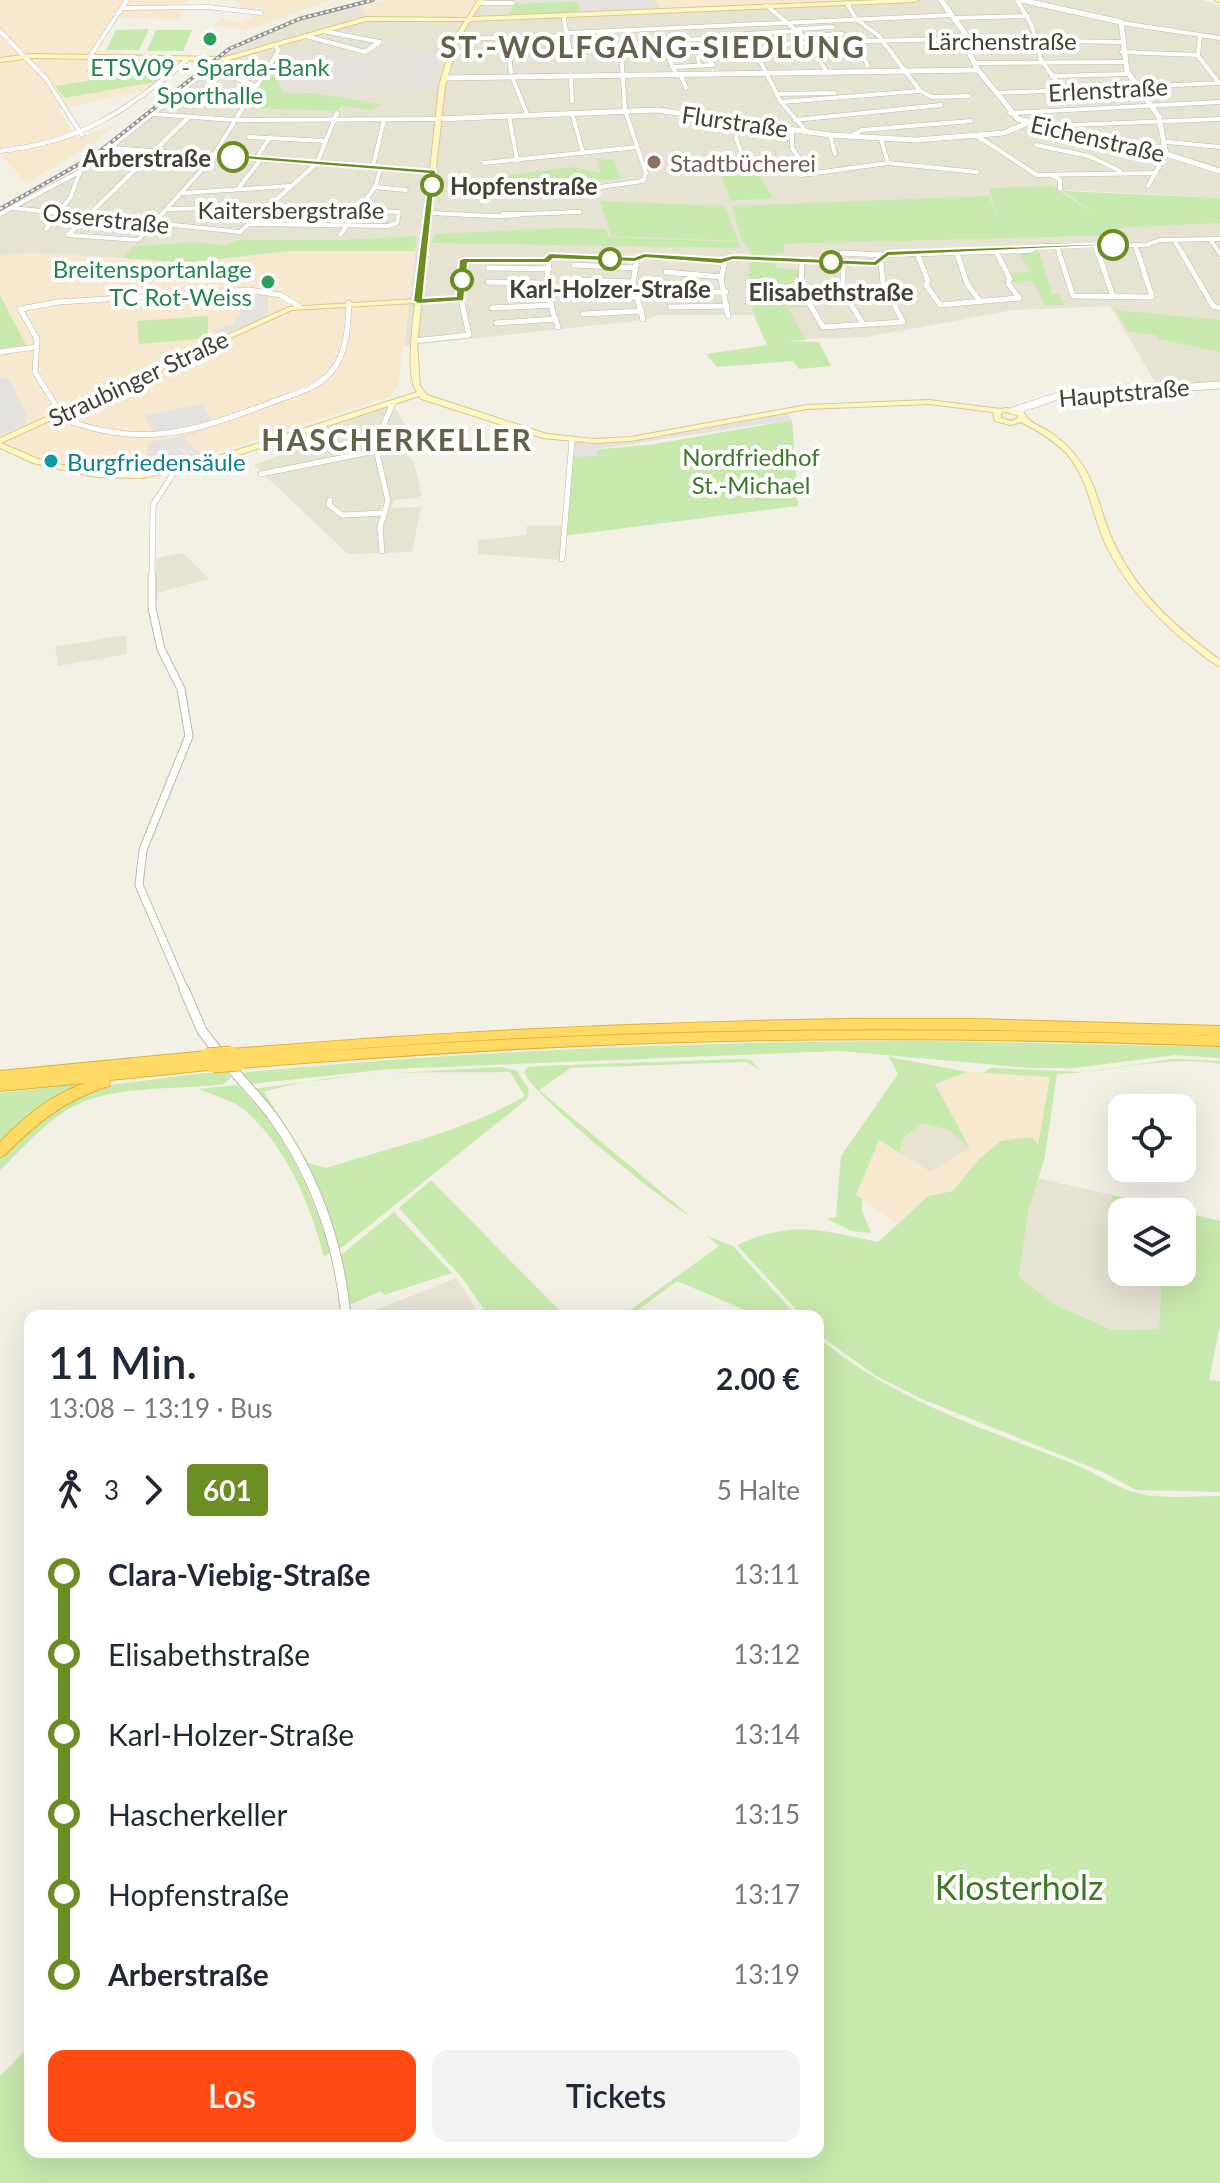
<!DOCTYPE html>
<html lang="de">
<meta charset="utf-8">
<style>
:root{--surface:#fff;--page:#f2f2f3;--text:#1f2937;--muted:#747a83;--accent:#fe4b11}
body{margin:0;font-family:Lato,sans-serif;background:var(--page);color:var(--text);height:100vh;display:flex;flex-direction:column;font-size:30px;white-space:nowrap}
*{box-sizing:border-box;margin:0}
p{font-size:26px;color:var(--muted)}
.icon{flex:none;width:44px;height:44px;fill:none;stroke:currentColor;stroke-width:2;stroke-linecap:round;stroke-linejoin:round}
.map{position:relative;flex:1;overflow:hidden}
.side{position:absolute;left:24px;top:1310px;width:800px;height:848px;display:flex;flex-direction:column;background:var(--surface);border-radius:16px;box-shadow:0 8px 32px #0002}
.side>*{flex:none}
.badge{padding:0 16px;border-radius:6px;font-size:28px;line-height:52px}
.buttons{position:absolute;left:1108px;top:1094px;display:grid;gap:16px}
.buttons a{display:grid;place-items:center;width:88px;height:88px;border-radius:16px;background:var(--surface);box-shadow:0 8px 32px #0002;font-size:40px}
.map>.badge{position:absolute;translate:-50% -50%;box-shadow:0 0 0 4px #fff}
.legs{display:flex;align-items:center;gap:12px;height:88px;padding:0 24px;font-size:26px}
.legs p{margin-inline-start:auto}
.overview{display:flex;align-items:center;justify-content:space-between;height:136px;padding:0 24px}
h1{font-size:44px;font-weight:600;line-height:60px}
.action{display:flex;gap:16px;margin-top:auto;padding:16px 24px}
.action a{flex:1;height:92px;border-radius:16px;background:var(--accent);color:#fff;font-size:32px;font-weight:600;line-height:92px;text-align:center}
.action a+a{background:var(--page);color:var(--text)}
ul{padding:0 24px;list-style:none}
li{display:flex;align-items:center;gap:28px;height:80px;font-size:30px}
li i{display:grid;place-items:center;width:12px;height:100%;margin:0 10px;background:currentColor}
li i::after{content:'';width:20px;height:20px;margin:-10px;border:6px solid;border-radius:50%;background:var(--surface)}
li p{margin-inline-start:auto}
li:first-child i{background:linear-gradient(#0000 50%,currentColor 0)}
li:last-child i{background:linear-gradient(currentColor 50%,#0000 0)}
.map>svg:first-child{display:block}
</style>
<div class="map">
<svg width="1220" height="2183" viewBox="0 0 1220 2183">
<rect width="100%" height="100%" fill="#f3f0e5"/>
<g fill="#e7e3d3">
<path d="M388 0H1202L1220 5V198L1066 190 1100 216 997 220 989 196 742 241 752 255 774 257 775 253H783L784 244 1126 235 1118 228 1220 223V390L1161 392 1110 306 1013 310 866 337 765 340 753 315H659L645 320 404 346 417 236 338 240H239L224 245 178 243 133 246 122 258 30 253 0 256V212L81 168 219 58 272 30 309 17Z"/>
<path d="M393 404 411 436 407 454 414 463 422 497 394 500 391 508 421 507 412 552 348 554 254 465 295 450 287 439Z"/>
<path d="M527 526H562L561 560 478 554V540L526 535Z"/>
<path d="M183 553 209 579 153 594 157 558Z"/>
<path d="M126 635 127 654 58 666 55 647Z"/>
<path d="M922 1123 948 1130 970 1148 930 1172 900 1153 903 1138Z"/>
<path d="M1038 1178 1112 1195 1108 1241 1122 1245V1272H1146L1162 1278 1160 1329 1114 1330 1054 1304 1019 1277 1028 1213Z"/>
<path d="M457 1278 476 1309 457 1316H360Z"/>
</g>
<g fill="#f6e9d0">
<path d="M0 0H188L179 20 113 17 85 59H92L98 50 139 53 135 61H165V67H176L167 74H144L142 65 86 70 94 80 66 98 155 82 147 90 58 109 77 138 117 124 92 144 26 183 0 153Z"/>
<path d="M224 0H331L248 30 214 25 221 18 240 23 261 13 243 9 236 1Z"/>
<path d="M389 0H481L468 19H370L361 9 363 5Z"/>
<path d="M656 0H882L661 9Z"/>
<path d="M289 251H415L398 386 391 396 214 453 135 468 84 465 27 455 0 439V256L30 253 184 263Z"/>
<path d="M968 1072 1051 1077 1038 1146 978 1160 953 1191 928 1196 897 1223 856 1195 879 1140 930 1172 970 1148 935 1084Z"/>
</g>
<path fill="#e5e1da" d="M384 43 442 55 437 86 427 87 426 91 284 93 277 75 267 74 274 63H289L298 48 361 58Z"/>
<g fill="#c8e9ad" fill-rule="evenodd">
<path d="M578 1 581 12 508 14 515 4Z"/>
<path d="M149 29 139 50H106L116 30Z"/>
<path d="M156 30H192L183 51H147Z"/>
<path d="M125 63 129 67 142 65 144 74H167L155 82 65 98 55 86 93 80 85 70Z"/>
<path d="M267 75H276L283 93H313L381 104 372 110 341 106 338 111 247 108Z"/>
<path d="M596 158 614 160 621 179 507 186 503 176 570 167 600 173Z"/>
<path d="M718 165 755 167 773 198 730 201Z"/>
<path d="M1052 186 1097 216 1064 191 1220 198V223L1119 228 1128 235 784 244V253H775V257L752 256 742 241 732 206 989 196 998 220 989 188Z"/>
<path d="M600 201 725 206 738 241 611 236Z"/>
<path d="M564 228 606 229 609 237 738 242 740 248 432 243 435 234Z"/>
<path d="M417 236 415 251H289L184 263 122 258 133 246 194 242 224 245 238 240H338Z"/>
<path d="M1018 252H1039L1052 294 1060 295 1064 305 1046 306 1032 281 1014 283 1009 273 1031 272Z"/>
<path d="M750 260 776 261V268L799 270 798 290H780L783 301 808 299 811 306 788 308 806 340 786 341 819 342 831 366 799 369 793 361 717 367 706 354 767 345C754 316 745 292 750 260Z"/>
<path d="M0 295 26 345 0 349Z"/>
<path d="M1115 310 1220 320V352L1158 339 1157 335 1129 332Z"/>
<path d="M208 316V338L139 344 137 321Z"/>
<path d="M792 420 798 506 562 536 571 452 655 444Z"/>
<path d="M932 1041 1220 1047V1058L1175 1055 1074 1068H1028L840 1051 390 1069 250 1084 237 1073C467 1051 699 1041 932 1041Z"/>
<path d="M889 1057 968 1072 935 1084 970 1148 948 1130 922 1123 903 1138 900 1153 879 1140 856 1195 862 1199V1211L871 1233 852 1231 827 1219 836 1217 841 1156 898 1074Z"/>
<path d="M743 1059 751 1060 759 1069 746 1062 571 1068 539 1090 690 1216C663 1202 533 1096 524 1072L528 1067 537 1066Z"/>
<path d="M1174 1059 1220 1061V1064C1166 1054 1111 1073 1057 1074L1045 1156 1028 1213 1019 1277 1054 1304 1113 1330 1159 1329 1162 1279 1146 1272H1182V1212H1122V1245L1108 1242 1112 1195 1220 1221V1325L1209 1380 1220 1381V1492L1136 1490 1103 1472 922 1399 876 1376 818 1334V1316H802L737 1245C793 1220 821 1230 878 1242L928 1196 953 1191 978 1160 1001 1141 1032 1137 1038 1145 1050 1077 983 1073 990 1068 1084 1072Z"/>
<path d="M502 1067 517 1071 529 1090 527 1099 340 1249 306 1167 253 1089 360 1075ZM510 1072 525 1096C465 1131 392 1147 326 1168L309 1163 264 1092C342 1068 430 1073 510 1072Z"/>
<path d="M204 1073H227L231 1077 224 1084C173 1091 110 1083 65 1111 40 1127 22 1150 0 1170V1157L32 1124 95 1087Z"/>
<path d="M80 1084 40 1106 0 1144V1093Z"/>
<path d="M237 1085C284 1129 305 1181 328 1241L330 1252 324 1257C311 1207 288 1150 249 1114 236 1101 216 1096 198 1089Z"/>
<path d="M431 1180 565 1316H489L462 1278 399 1208Z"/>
<path d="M394 1212 452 1273 384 1295 381 1291 349 1305 341 1255Z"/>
<path d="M707 1236 733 1246 797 1316H759L677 1281 630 1316H622L719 1246Z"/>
<path d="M818 1337C891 1400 986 1429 1074 1464 1097 1473 1117 1489 1141 1494 1166 1499 1194 1496 1220 1496V2183H0V2076L30 2045V2152H818Z"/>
</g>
<g fill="#e4e2de">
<path d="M515 0H649L653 10 581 12 578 1 515 4Z"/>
<path d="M240 293 268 295V315L226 333H216L215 329 235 323V317L241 315 239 304H245V299Z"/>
<path d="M9 378 26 414 25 425 0 435V379Z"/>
<path d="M203 404 212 420 156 436 144 415Z"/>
<path d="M252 411 183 438 203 455 192 457 175 444 189 457 143 466 149 442 182 436Z"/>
<path d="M788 413 791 420 597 449V456L570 457 573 442 633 441Z"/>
</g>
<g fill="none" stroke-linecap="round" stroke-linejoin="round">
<defs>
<g id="minor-far3">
<path d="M1017 0 1032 26 1041 60 1064 91"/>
<path d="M479 3H513"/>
<path d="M847 3 856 19 878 35 920 91 932 97 969 96"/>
<path d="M767 6 809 41 827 73"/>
<path d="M123 8 208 7 261 13"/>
<path d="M563 15 572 61"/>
<path d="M954 18 1028 16"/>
<path d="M1122 23 1220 38"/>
<path d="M798 29 833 27"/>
<path d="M0 31 46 79 82 135"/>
<path d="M323 31 380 42"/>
<path d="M567 33 952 15"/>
<path d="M745 34 800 31"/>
<path d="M1200 35 1198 56 1219 83"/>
<path d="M306 36 365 52 380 42"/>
<path d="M807 36 842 34"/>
<path d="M456 39 568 36"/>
<path d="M855 42 868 66"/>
<path d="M760 49 792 43 949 39 1121 42"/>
<path d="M509 51 511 72"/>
<path d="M571 51 664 48"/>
<path d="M451 52 570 50"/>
<path d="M1122 52 1198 55"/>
<path d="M89 58 127 0"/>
<path d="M976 63 1124 62"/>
<path d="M672 67 713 65 704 56 698 57 699 65"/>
<path d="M677 76 661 41 701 39 757 55 781 102 806 131"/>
<path d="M681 76 686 88"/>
<path d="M1052 76 1128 74"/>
<path d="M512 77 527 114"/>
<path d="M571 77 572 101"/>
<path d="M997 93 1220 83"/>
<path d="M777 94 835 93"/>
<path d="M176 95 246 102"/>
<path d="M781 102 920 91"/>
<path d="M572 113 583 153"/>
<path d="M1010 113 1220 102"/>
<path d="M152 114 234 120 439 119"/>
<path d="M509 115 517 161"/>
<path d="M795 120 941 105"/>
<path d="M741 122 736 138 743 157"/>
<path d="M792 129V148L810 174"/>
<path d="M1063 130 1072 125 1220 119"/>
<path d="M830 135 835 154"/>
<path d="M977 136 1037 175 1156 173"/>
<path d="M249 137 326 141"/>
<path d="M849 137 862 130 971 121"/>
<path d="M881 139 888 163"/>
<path d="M1167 142 1220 147"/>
<path d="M1036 145 1089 156 1120 171"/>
<path d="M111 148 433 172"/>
<path d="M0 151C81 142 127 111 188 59"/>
<path d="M256 159 270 137"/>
<path d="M484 163 637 147"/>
<path d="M751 165 779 167 801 175 888 163 977 172"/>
<path d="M373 166 384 120"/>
<path d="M1052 175 1060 180V189"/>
<path d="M1148 186 1166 154"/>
<path d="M375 187 406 190"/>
<path d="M238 189 261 159"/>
<path d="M490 190 593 188 643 181 646 173 625 110 621 50"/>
<path d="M183 193 290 186"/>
<path d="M13 208 240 232 317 163 337 113"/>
<path d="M167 209 263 207 399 212 397 223 388 226 250 224"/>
<path d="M429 213C448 213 510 219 522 214H503"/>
<path d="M0 214 81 171 205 72 215 70 256 86"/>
<path d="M522 214 580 212H568"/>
<path d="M46 229 70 198 80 172"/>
<path d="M68 235 138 240 210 161 279 50 274 45"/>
<path d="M68 235 189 117"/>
<path d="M340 235 375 187 381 167"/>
<path d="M1210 239 1220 254"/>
<path d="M1174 240 1183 255"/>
<path d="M1135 245 1138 255"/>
<path d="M1057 246 1060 255"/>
<path d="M1095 246 1098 255"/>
<path d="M996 251 998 255"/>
<path d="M957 252 958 255"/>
<path d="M842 253 884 255"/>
<path d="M886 255 1030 251 1039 246 1147 245 1159 240 1220 239"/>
</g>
<g id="minor-far2">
<path d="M842 253 884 255"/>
<path d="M917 253 928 281 926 285 940 305 1019 298"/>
<path d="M957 253 967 284 980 301"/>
<path d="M997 253 1010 279 1008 283 1019 298"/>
<path d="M1059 253 1073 296 1152 297 1138 253"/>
<path d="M1098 253 1113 296"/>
<path d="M1182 253 1213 306 1220 308"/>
<path d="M637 259 633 283 643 319"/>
<path d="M549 260 546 291 558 327"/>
<path d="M802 260 801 289 823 327 903 322 890 296 884 293 881 263"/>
<path d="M725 261 721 279 728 316"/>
<path d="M843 262V292L864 325"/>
<path d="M574 265 635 268"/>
<path d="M488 268 548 269"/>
<path d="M666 272 722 277"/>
<path d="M571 280 633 282"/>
<path d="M488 282 545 283"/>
<path d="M665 293 726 292"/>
<path d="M580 299 639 297"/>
<path d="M418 301 461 299"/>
<path d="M670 307 727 306"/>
<path d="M492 308 552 305"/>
<path d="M583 314 642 311"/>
<path d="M496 323 556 319"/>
<path d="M414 341 469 335 461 299 463 260H549V256L635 260 644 255 721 261 733 258 876 263 887 254 936 253"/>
<path d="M0 352 36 347"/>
<path d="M61 414 35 372 37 339 20 309 59 302 249 290 280 295 299 306"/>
<path d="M55 416C140 449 188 434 270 403 290 395 315 390 330 373 347 354 348 327 349 303"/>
<path d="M261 474 375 451"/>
<path d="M330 500 329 505 342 515 385 513"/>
<path d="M382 551 380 527 388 501 375 445 393 403"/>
<path d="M562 559 572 440"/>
<path d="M152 578 153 505 175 471"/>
</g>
<path id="minor-far1" d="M152 576V608L161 649 181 689 189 736 143 850 139 885 185 991"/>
<g id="minor">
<path d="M184 989 202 1031 220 1054"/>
<path d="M229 1065C243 1083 259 1098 273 1117 315 1176 339 1244 346 1316"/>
</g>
<g id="tertiary-far1">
<path d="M941 0 969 39"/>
<path d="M1021 0 1121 22 1127 71 1159 117 1166 154"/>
<path d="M965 38 963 41 978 70 1018 119 1166 154 1220 171"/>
<path d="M444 78 978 70"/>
<path d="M439 119 657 110 830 135 915 140 1004 133 1028 123"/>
</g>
<path id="tertiary" d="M1013 411 1058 396 1220 385"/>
<g id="secondary">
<path d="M478 0H484L472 17 880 0H918L915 2 470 21 459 39 445 86 417 344 420 386 427 395 547 434 595 439 631 437 807 405 929 400 1001 409 1006 408 1023 411C1028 423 1041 426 1051 433 1063 441 1073 451 1081 463 1098 487 1101 517 1114 543 1137 593 1176 628 1220 660V667C1211 662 1203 656 1195 649 1158 620 1125 586 1105 543 1091 512 1088 473 1062 449 1050 438 1036 430 1021 422L1011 425 995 421 993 412 929 404 807 409 631 441 595 443 543 438 421 399 419 396 208 465 142 478 96 477 33 463 0 448V438L289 307 416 299 439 86 453 39 465 21H366L225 61 31 58 0 62V58L31 54 225 57 366 17 467 18ZM415 303C413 324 405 376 417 392L203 461 142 474 96 473 38 459 1 443 292 310ZM1006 412 1017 415 1018 418 1011 421 1001 418V413Z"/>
<path d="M1215 0H1220V2L1216 1Z"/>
</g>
<g id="motorway">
<path d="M849 1019H973L1220 1026V1036C918 1025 615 1026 314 1052 615 1028 918 1026 1220 1036V1046C1056 1040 893 1037 729 1041 565 1044 402 1055 239 1068L232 1063 237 1058H226L224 1054 231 1049C437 1032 642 1022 849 1019Z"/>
<path d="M207 1051 214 1056 209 1060 218 1061 220 1065 218 1069 110 1080 109 1086C66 1099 36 1123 5 1155L0 1157V1142C25 1116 51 1095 85 1083L0 1091V1071Z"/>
</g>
</defs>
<use href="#minor-far3" stroke="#bfb9a8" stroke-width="5"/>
<use href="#minor-far2" stroke="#bfb9a8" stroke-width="6"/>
<use href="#minor-far1" stroke="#bfb9a8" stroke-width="9"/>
<use href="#minor" stroke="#bfb9a8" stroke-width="11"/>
<use href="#tertiary-far1" stroke="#bfb9a8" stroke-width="6"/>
<use href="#tertiary" stroke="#bfb9a8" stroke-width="8"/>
<use href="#secondary" stroke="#d4c994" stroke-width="2"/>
<use href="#motorway" stroke="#e0b132" stroke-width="2"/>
<use href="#minor-far3" stroke="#fff" stroke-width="4"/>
<use href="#minor-far2" stroke="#fff" stroke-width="5"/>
<use href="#minor-far1" stroke="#fff" stroke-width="7"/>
<use href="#minor" stroke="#fff" stroke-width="9"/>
<use href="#tertiary-far1" stroke="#fff" stroke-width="5"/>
<use href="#tertiary" stroke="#fff" stroke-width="7"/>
<use href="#secondary" fill="#fff6c3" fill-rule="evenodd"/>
<use href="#motorway" fill="#ffda64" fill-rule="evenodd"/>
<defs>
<path id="rail" d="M0 209 95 155 229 49 299 19 373 0"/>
</defs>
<use href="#rail" stroke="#959595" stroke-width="4"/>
<use href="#rail" stroke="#fff" stroke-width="2" stroke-dasharray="3" stroke-linecap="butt"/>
<defs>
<g id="motorway-bridge">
<path d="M207 1056 231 1054"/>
<path d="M213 1065 239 1063"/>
</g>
</defs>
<use href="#motorway-bridge" stroke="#e0b132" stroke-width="17" stroke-linecap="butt"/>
<use href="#motorway-bridge" stroke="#ffda64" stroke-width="15"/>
</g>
<path fill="#6b8e23" stroke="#fff" stroke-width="2" d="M233 154 436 170 423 298 456 296 459 260 463 258H544L549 253 634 257 644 253 721 258 733 255 874 261 887 251 1113 243 1117 245 889 256 876 266 733 260 721 264 646 258 635 262 553 259 549 263H468L464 301 418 304 413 301 429 174 230 158Z"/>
<g fill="#2e9e5b" stroke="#fff" stroke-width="3">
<circle cx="210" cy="39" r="8"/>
<circle cx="268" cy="282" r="8"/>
</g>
<g fill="#fff" stroke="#6b8e23" stroke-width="4">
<circle cx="233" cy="157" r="14"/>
<circle cx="432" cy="185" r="10"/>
<circle cx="1113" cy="245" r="14"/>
<circle cx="610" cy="259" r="10"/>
<circle cx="831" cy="262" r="10"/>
<circle cx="462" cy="280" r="10"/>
</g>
<circle fill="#8d6e63" stroke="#fff" stroke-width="3" cx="654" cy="162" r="8"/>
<circle fill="#0f9aa8" stroke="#fff" stroke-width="3" cx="51" cy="461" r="8"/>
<g text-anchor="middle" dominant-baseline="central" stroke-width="8" stroke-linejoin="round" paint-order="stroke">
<g font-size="24" fill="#464135" stroke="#fff">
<text x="1002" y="40">Lärchenstraße</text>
<text transform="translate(1108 89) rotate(-3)">Erlenstraße</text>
<text transform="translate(735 121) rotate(8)">Flurstraße</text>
<text transform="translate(1098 138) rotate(13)">Eichenstraße</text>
<text x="291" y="209">Kaitersbergstraße</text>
<text transform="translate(106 218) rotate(6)">Osserstraße</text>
<text transform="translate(138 378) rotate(-25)">Straubinger Straße</text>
<text transform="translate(1124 392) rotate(-5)">Hauptstraße</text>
</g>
<g font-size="24" fill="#27864d" stroke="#fff">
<text x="210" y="66">ETSV09 - Sparda-Bank<tspan x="210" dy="28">Sporthalle</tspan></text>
<text x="252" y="268" text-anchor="end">Breitensportanlage<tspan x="252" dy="28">TC Rot-Weiss</tspan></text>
</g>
<g font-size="24" font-weight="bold" fill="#464135" stroke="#fff">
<text x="211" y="157" text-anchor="end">Arberstraße</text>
<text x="450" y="185" text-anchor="start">Hopfenstraße</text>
<text x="610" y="288">Karl-Holzer-Straße</text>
<text x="831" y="291">Elisabethstraße</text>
</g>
<g font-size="24" fill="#785e54" stroke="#fff" text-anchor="start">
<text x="670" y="162">Stadtbücherei</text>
</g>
<g font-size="24" fill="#3e7927" stroke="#fff">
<text x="751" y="456">Nordfriedhof<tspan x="751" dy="28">St.-Michael</tspan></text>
</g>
<g font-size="24" fill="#0d838f" stroke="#fff" text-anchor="start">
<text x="67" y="461">Burgfriedensäule</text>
</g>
<g font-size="30" font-weight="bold" letter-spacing="2" fill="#69604c" stroke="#fff">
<text x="653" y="46">ST.-WOLFGANG-SIEDLUNG</text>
<text x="397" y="439">HASCHERKELLER</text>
</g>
<g font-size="34" fill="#3e7927" stroke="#fff">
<text x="1019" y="1886">Klosterholz</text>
</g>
</g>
</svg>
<div class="buttons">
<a><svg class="icon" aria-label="locate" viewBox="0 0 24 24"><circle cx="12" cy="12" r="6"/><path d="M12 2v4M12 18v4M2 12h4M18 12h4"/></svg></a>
<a><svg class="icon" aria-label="layers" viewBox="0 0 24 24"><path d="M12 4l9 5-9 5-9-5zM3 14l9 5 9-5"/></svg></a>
</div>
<section class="side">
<div class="overview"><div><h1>11 Min.</h1><p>13:08 – 13:19 · Bus</p></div><b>2.00 €</b></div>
<div class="legs"><svg class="icon" aria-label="walk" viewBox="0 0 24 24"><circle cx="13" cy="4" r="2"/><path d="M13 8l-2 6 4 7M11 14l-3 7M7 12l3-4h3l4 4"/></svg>3<svg class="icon" aria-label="forward" viewBox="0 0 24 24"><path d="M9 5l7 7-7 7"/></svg><b class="badge" style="background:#6b8e23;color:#fff">601</b><p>5 Halte</p></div>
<ul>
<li><i style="color:#6b8e23"></i><b>Clara-Viebig-Straße</b><p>13:11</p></li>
<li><i style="color:#6b8e23"></i><span>Elisabethstraße</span><p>13:12</p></li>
<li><i style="color:#6b8e23"></i><span>Karl-Holzer-Straße</span><p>13:14</p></li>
<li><i style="color:#6b8e23"></i><span>Hascherkeller</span><p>13:15</p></li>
<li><i style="color:#6b8e23"></i><span>Hopfenstraße</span><p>13:17</p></li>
<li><i style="color:#6b8e23"></i><b>Arberstraße</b><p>13:19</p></li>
</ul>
<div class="action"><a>Los</a><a>Tickets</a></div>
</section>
</div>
